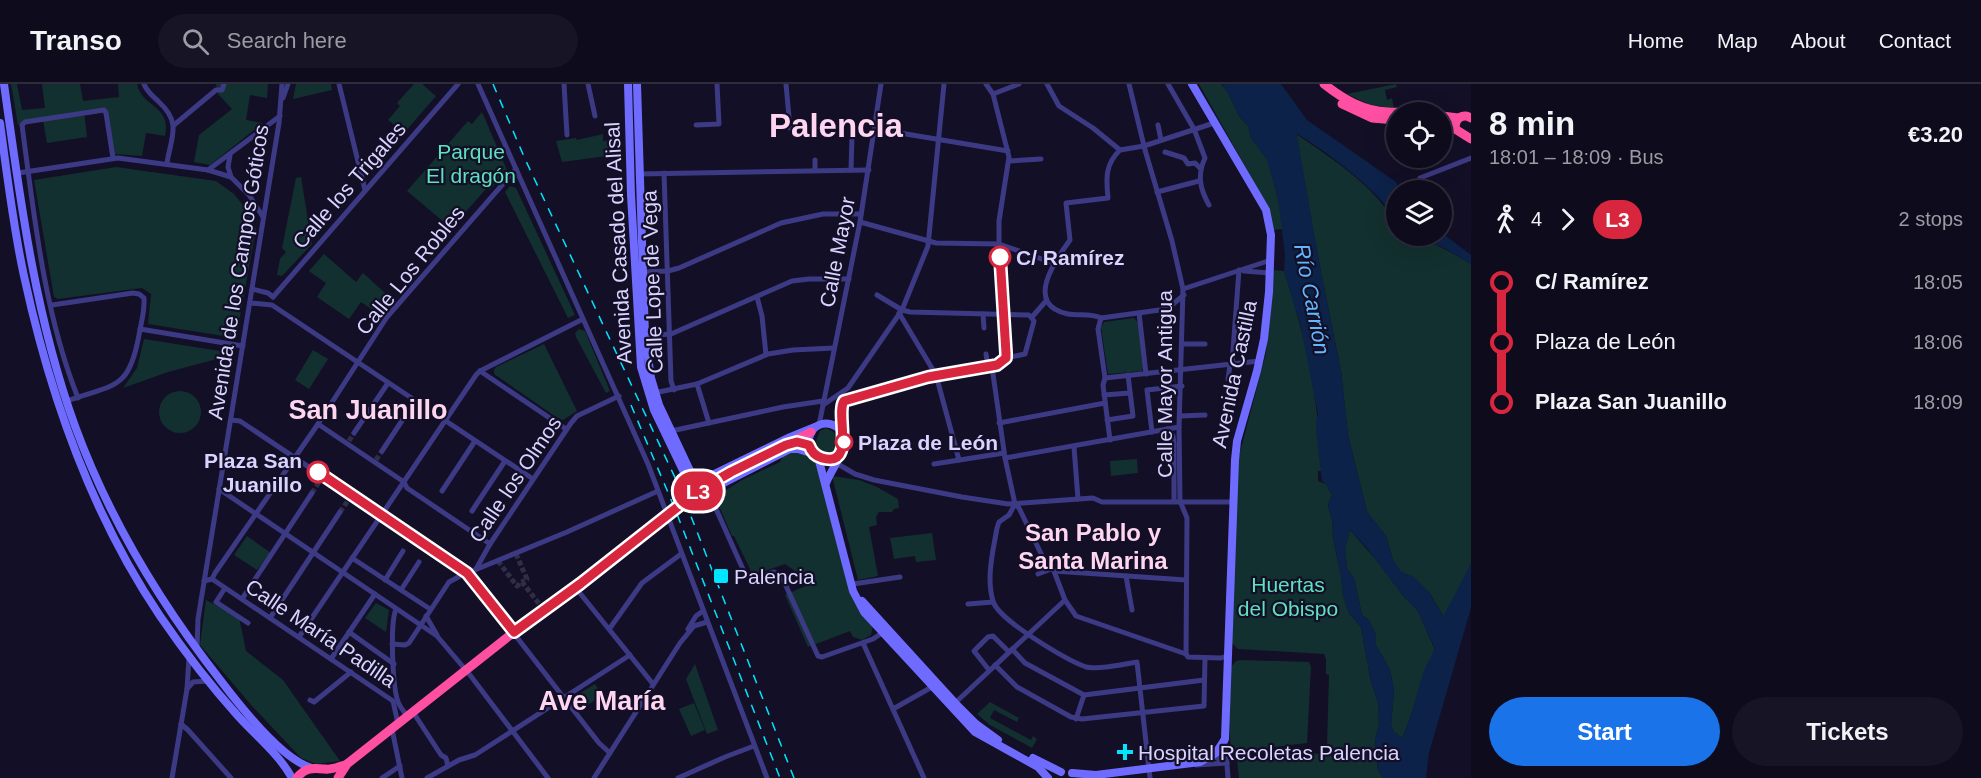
<!DOCTYPE html>
<meta charset="utf-8">
<style>
:root{--surface:#0e0b1c;--page:#171425;--text:#f1f3f6;--muted:#9b9ba3;--line:#2e2b3b;--accent:#1a73e8}
body{margin:0;font-family:Helvetica,sans-serif;background:var(--page);color:var(--text);height:100vh;display:flex;flex-direction:column;font-size:22px;white-space:nowrap}
*{box-sizing:border-box;margin:0}
p{font-size:20px;color:var(--muted)}
.icon{flex:none;width:33px;height:33px;fill:none;stroke:currentColor;stroke-width:2;stroke-linecap:round;stroke-linejoin:round}
.map{position:relative;flex:1;overflow:hidden}
.details{display:flex;flex-direction:column;background:var(--surface);width:510px}
.details>*{flex:none}
.badge{padding:0 12px;border-radius:20px;font-size:21px;line-height:39px}
.buttons{position:absolute;left:1386px;top:18px;display:grid;gap:12px}
.buttons a{display:grid;place-items:center;width:66px;height:66px;border-radius:50%;background:var(--surface);box-shadow:0 6px 24px #0002,0 0 0 2px var(--line);font-size:30px}
.map>.badge{position:absolute;translate:-50% -50%;box-shadow:0 0 0 3px #fff}
.legs{display:flex;align-items:center;gap:9px;height:66px;padding:0 18px;font-size:20px}
.legs p{margin-inline-start:auto}
.overview{display:flex;align-items:center;justify-content:space-between;height:102px;padding:0 18px}
h1{font-size:33px;font-weight:600;line-height:45px}
.action{display:flex;gap:12px;margin-top:auto;padding:12px 18px}
.action a{flex:1;height:69px;border-radius:36px;background:var(--accent);color:#fff;font-size:24px;font-weight:600;line-height:69px;text-align:center}
.action a+a{background:var(--page);color:var(--text)}
ul{padding:0 18px;list-style:none}
li{display:flex;align-items:center;gap:21px;height:60px;font-size:22px}
li i{display:grid;place-items:center;width:9px;height:100%;margin:0 8px;background:currentColor}
li i::after{content:'';width:15px;height:15px;margin:-8px;border:4px solid;border-radius:50%;background:var(--surface)}
li p{margin-inline-start:auto}
li:first-child i{background:linear-gradient(#0000 50%,currentColor 0)}
li:last-child i{background:linear-gradient(currentColor 50%,#0000 0)}
header{display:flex;align-items:center;gap:36px;box-sizing:border-box;height:84px;padding:0 30px;background:var(--surface);border-bottom:2px solid var(--line)}
header strong{font-size:28px}
nav{display:flex;gap:33px;margin-inline-start:auto;font-size:21px}
.search{width:420px;height:54px;background:var(--page);display:flex;align-items:center;gap:15px;box-sizing:border-box;padding:0 21px;border-radius:33px;color:var(--muted);font-size:22px}
main{display:flex;flex:1;min-height:0}
.map>svg:first-child{display:block}
</style>
<header>
<strong>Transo</strong>
<div class="search"><svg class="icon" aria-label="search" viewBox="0 0 24 24"><circle cx="10" cy="10" r="6"/><path d="M15 15l6 6"/></svg>Search here</div>
<nav><a>Home</a><a>Map</a><a>About</a><a>Contact</a></nav>
</header>
<main>
<div class="map">
<svg width="1471" height="694" viewBox="0 0 1471 694">
<rect width="100%" height="100%" fill="#130f26"/>
<g fill="#12302f">
<path d="M11 0H17L22 26 45 24 42 0H80L83 17 119 13 118 0H137C142 24 172 21 165 52L146 49 142 72 114 70 106 25 84 28 87 53 47 59 43 36 18 41Z"/>
<path d="M216 0H268L267 14 250 11 246 36 263 39 210 81 194 78 199 51 232 25 218 10Z"/>
<path d="M296 0H331L332 6 293 15Z"/>
<path d="M414 0H422L436 12 404 49 388 36 400 22 397 19Z"/>
<path d="M1199 0H1221L1227 7 1239 32 1248 42 1251 54 1268 76 1278 115 1283 145 1273 146 1259 107Z"/>
<path d="M1396 0 1397 3 1385 6 1387 16 1392 14 1394 25 1368 20 1347 10Z"/>
<path d="M482 28 507 86 490 106 487 104 451 144 407 107 468 37 472 40Z"/>
<path d="M603 50V57L622 55V70L562 78 556 57 576 54 577 56Z"/>
<path d="M1296 50C1325 70 1396 114 1396 152 1423 152 1448 166 1471 180V480L1444 534 1430 509 1413 493 1401 488 1393 476 1386 452 1367 428 1348 351 1341 287 1318 173Z"/>
<path d="M116 83 216 97 234 110 246 125 256 145 236 254 148 240 151 210 142 204 58 215 54 213 34 96Z"/>
<path d="M301 93 312 160 282 192 277 191 280 175 286 168 282 164 296 94Z"/>
<path d="M510 102 516 104 575 231 568 234 505 108Z"/>
<path d="M324 170 356 198 363 189 394 217 382 232 361 218 349 235 317 213 326 199 309 187Z"/>
<path d="M1273 186 1284 187C1305 251 1320 318 1321 387H1318V397L1326 400 1332 411 1328 421 1332 436 1333 454 1341 492 1343 512 1349 529 1361 543 1371 598 1378 619 1379 640 1375 657 1378 687 1383 694H1239L1237 676 1337 668 1327 662 1329 591 1326 590V575L1324 570 1238 565 1232 559 1238 376 1266 269Z"/>
<path d="M1134 234 1139 240 1144 280 1142 287 1108 290 1101 244 1104 238Z"/>
<path d="M579 245 585 247 610 307 606 309 576 253 575 249Z"/>
<path d="M144 255 233 269 232 271 168 288 123 304 137 284Z"/>
<path d="M544 260 577 327 563 336 556 333 494 290V286L496 283Z"/>
<path d="M313 266 328 275 309 305 295 296Z"/>
<circle cx="180" cy="328" r="21"/>
<path d="M826 344 834 348 837 358 834 368 826 371 818 367 816 357 820 347Z"/>
<path d="M792 367 807 371 816 379 849 501 873 542 871 551 862 556 853 553 850 547 808 563 785 511 812 499 785 480 759 489 751 487 734 452H732L715 413 742 396 780 378 783 372Z"/>
<path d="M1137 375 1138 389 1111 392 1110 377Z"/>
<path d="M832 392 859 396 877 403 898 415 899 424 894 425 892 428H879L876 433 877 441 869 443 878 492 858 496Z"/>
<path d="M1350 446 1377 477 1405 514 1418 527 1435 566C1419 594 1416 625 1402 654L1394 648 1391 642 1394 606 1390 586 1376 561 1369 536 1362 531 1354 494 1347 485 1345 464Z"/>
<path d="M932 449 936 476 916 478 915 472 894 475 890 454Z"/>
<path d="M247 452 271 469 257 486 234 471Z"/>
<path d="M206 516 239 533 246 567 283 596 340 677 316 680 301 674 252 622 200 561Z"/>
<path d="M376 519 389 526 386 548 365 534Z"/>
<path d="M1240 576 1309 578 1311 583 1307 659 1231 668 1229 638 1231 583 1236 577Z"/>
<path d="M695 580 718 646 707 650 686 595Z"/>
<path d="M595 600 602 611 581 626 572 614Z"/>
<path d="M990 618 1019 634 1017 638 994 626 990 634 1031 656 1033 652 1037 655 1032 664 990 641 977 630Z"/>
<path d="M694 619 705 646 691 652 679 625Z"/>
</g>
<g fill="#0c2248" fill-rule="evenodd">
<path d="M1222 0H1281L1307 36 1396 98 1400 106H1396V142C1394 137 1392 130 1388 125 1372 102 1322 64 1297 50L1318 173 1341 287 1348 351 1367 428 1386 452 1393 476 1401 488 1413 492 1430 509 1443 533 1471 480V524L1429 669 1426 694H1383L1378 687 1375 657 1379 640 1378 619 1371 598 1361 543 1349 529 1343 512 1341 492 1333 454 1332 436 1328 421 1332 411 1326 400 1322 397 1316 347V336L1318 330 1300 239 1284 187 1285 171 1278 115 1267 76 1251 54 1248 42 1239 32 1227 7ZM1350 446 1366 463 1405 514 1418 527 1435 565C1431 572 1427 579 1424 587 1416 609 1413 632 1402 654L1394 648 1391 642 1394 606 1390 586 1376 561V550L1369 536 1362 531 1354 494 1347 485 1345 464Z"/>
<path d="M1442 149 1471 171V180L1446 165 1413 152H1442Z"/>
</g>
<g fill="none" stroke-linecap="round" stroke-linejoin="round">
<g stroke="#312d47" stroke-width="5" stroke-dasharray="5 2.5" stroke-linecap="butt">
<path d="M349 357 354 349"/>
<path d="M376 376 382 367"/>
<path d="M312 409 323 392"/>
<path d="M340 428 352 411"/>
<path d="M516 470 527 495 522 498"/>
<path d="M498 477 517 502 522 498 544 526"/>
</g>
<path stroke="#312d47" stroke-width="9" stroke-dasharray="9 4.5" stroke-linecap="butt" d="M657 440 679 420 719 395"/>
<g stroke="#3d3a85" stroke-width="5">
<path d="M144 0C147 8 153 12 159 18 182 39 171 53 167 79"/>
<path d="M339 0 365 106"/>
<path d="M478 0 648 380 767 694"/>
<path d="M564 0 567 51"/>
<path d="M588 0 595 32"/>
<path d="M786 0 790 44"/>
<path d="M986 0 993 10 1009 73 999 137V160L1006 274"/>
<path d="M1047 0 1059 22 1093 44 1120 66"/>
<path d="M1129 0 1145 66 1172 157 1183 205 1179 343 1180 417 1187 434 1186 570"/>
<path d="M1168 0 1194 45 1205 74C1197 91 1200 105 1209 121"/>
<path d="M993 10 1019 0"/>
<path d="M283 14 288 0"/>
<path d="M174 41 216 6H222L224 0"/>
<path d="M696 41 719 40 717 0"/>
<path d="M1158 41 1161 56"/>
<path d="M876 45 1008 67"/>
<path d="M1165 68 1184 74 1188 80 1195 79 1200 84"/>
<path d="M230 71 228 83 231 93"/>
<path d="M1009 77 1041 75"/>
<path d="M208 86 280 32"/>
<path d="M815 86V76"/>
<path d="M851 86 852 53"/>
<path d="M18 89 118 74 208 86 231 93 249 111 263 133"/>
<path d="M664 89 671 297 674 306"/>
<path d="M638 90 869 86"/>
<path d="M1412 106 1422 98 1420 94 1471 74"/>
<path d="M1157 108 1199 97"/>
<path d="M860 138 936 159 999 160 1053 179"/>
<path d="M1244 187 1270 189"/>
<path d="M643 188 668 187 679 184 781 139 823 130H861"/>
<path d="M252 205 268 209 273 213"/>
<path d="M1183 205 1271 176"/>
<path d="M877 211 902 226 910 228 1029 231 1034 237 1025 270 1006 274"/>
<path d="M1184 211 1167 225 1101 234C1091 229 1079 232 1068 230 1024 221 1054 178 1070 156L1066 119 1108 114C1106 95 1105 80 1120 66L1144 62 1214 39"/>
<path d="M273 213 458 0"/>
<path d="M757 213 762 232 766 271"/>
<path d="M250 219 272 221 533 395"/>
<path d="M52 221 133 209 139 210 144 214C145 227 141 239 139 251 129 307 114 300 67 317"/>
<path d="M899 229 936 291 959 376"/>
<path d="M1139 229 1146 290"/>
<path d="M983 230 984 244"/>
<path d="M1032 233 1046 217"/>
<path d="M1101 234 1098 245 1105 294 1259 277"/>
<path d="M140 245 243 262"/>
<path d="M645 252 671 250 792 197 809 195H849"/>
<path d="M1182 260H1205"/>
<path d="M986 270 988 283"/>
<path d="M1232 280 1239 186"/>
<path d="M992 283 1005 374 1015 420 1019 424 1047 482 1054 487 1065 516 1076 532 1186 570 1188 573 1221 574 1227 572"/>
<path d="M480 287 566 345"/>
<path d="M1105 294 1103 301 1110 356"/>
<path d="M1228 295 1230 281"/>
<path d="M697 300 709 339"/>
<path d="M654 309 697 300 768 270 793 266 834 264"/>
<path d="M1104 311 1130 309"/>
<path d="M78 314C44 229 34 131 22 41L25 38 104 26 106 29 113 74"/>
<path d="M823 321 848 304 902 226 928 162 944 0"/>
<path d="M1180 332 1205 331"/>
<path d="M231 336 240 337 467 489 599 659 610 669"/>
<path d="M1107 336 1133 332 1128 291"/>
<path d="M999 339 1105 319"/>
<path d="M318 340 404 398 407 404 490 460"/>
<path d="M819 341 860 138 881 0"/>
<path d="M1167 345 1173 352 1174 359V417"/>
<path d="M671 347 783 323 823 317"/>
<path d="M1152 348 1147 306 1182 302"/>
<path d="M354 349 388 299"/>
<path d="M842 349 840 323 844 317 928 293 992 283 1006 274"/>
<path d="M1074 363 1078 415"/>
<path d="M382 367 415 317"/>
<path d="M1005 374 1179 343"/>
<path d="M836 379 855 390 874 396 962 413 1008 420 1093 414 1102 418H1232"/>
<path d="M934 380 1004 369"/>
<path d="M219 405 437 552 470 591 548 694"/>
<path d="M442 407 475 357"/>
<path d="M708 407 746 492 752 495 774 488 781 491 818 572 822 573 873 555 882 549"/>
<path d="M1015 420 1009 431 999 438 997 444C993 467 986 494 993 517 998 536 1067 576 1086 583 1097 586 1125 580 1137 578L1150 694"/>
<path d="M472 427 505 377"/>
<path d="M352 474 430 525"/>
<path d="M476 485 490 460 571 339 577 332 619 312"/>
<path d="M1054 487 1186 496"/>
<path d="M1038 490 1051 485"/>
<path d="M1126 492 1132 526"/>
<path d="M212 495 393 617 398 640"/>
<path d="M385 496 403 467"/>
<path d="M204 497 212 495 215 489 318 340 387 233 516 85"/>
<path d="M853 500 900 493"/>
<path d="M575 503 653 600"/>
<path d="M225 504 216 518 248 539"/>
<path d="M401 506 419 478"/>
<path d="M242 515 312 409"/>
<path d="M968 520 993 518"/>
<path d="M396 525C390 539 392 606 399 620 401 624 405 629 407 632"/>
<path d="M426 532 437 551"/>
<path d="M270 534 340 428"/>
<path d="M610 544 642 499 681 470"/>
<path d="M688 545 696 532 703 527"/>
<path d="M349 548 394 580"/>
<path d="M299 553 476 291 480 287 583 235"/>
<path d="M863 559 924 694"/>
<path d="M392 560 405 561 409 559 449 498 460 492 567 448 658 407"/>
<path d="M197 564 198 535 279 39 282 0"/>
<path d="M1012 565 1025 579 1084 611 1204 596"/>
<path d="M331 575 375 510"/>
<path d="M995 581 1017 603 1071 633 1082 635 1204 622 1205 574"/>
<path d="M989 586 974 567 988 553 993 552 1009 568"/>
<path d="M187 605 193 598 208 597"/>
<path d="M310 616 314 618 351 588"/>
<path d="M955 619 1065 516"/>
<path d="M893 625 932 603"/>
<path d="M413 628 441 671 446 674 448 682"/>
<path d="M1076 635 1084 611"/>
<path d="M181 640 188 646 231 694"/>
<path d="M392 645 402 694"/>
<path d="M1225 655 1228 694"/>
<path d="M1213 672 1227 679"/>
<path d="M1196 681 1227 679"/>
<path d="M172 694 187 605 189 574"/>
<path d="M382 694 400 682"/>
<path d="M427 694 459 676 475 671 630 571"/>
<path d="M594 694 680 559 694 542 707 538"/>
<path d="M678 694 725 673 754 662"/>
</g>
<g stroke="#6f6bff" stroke-width="8">
<path d="M4 0C20 115 35 232 75 342 109 435 160 519 221 597 240 622 282 676 312 684"/>
<path d="M628 0 631 111 641 283 654 326 692 405 700 409 708 407 790 365H798L814 370"/>
<path d="M637 0 645 252 651 294 659 321 692 391 696 394H706L788 354 815 343"/>
<path d="M0 39C7 90 13 142 24 192 50 312 91 430 160 532 184 567 210 601 238 632 256 652 279 670 292 694"/>
<path d="M818 373 853 507 864 528 975 648 1038 683 1048 694"/>
<path d="M826 399C831 386 842 373 844 360 847 339 817 331 810 351 802 372 829 383 842 366"/>
<path d="M862 517 955 619 976 640 998 656"/>
<path d="M1033 674 1061 688"/>
<path d="M1072 689 1096 691 1200 678 1216 669 1225 655 1235 376 1237 357 1257 287 1264 255 1269 208 1271 151 1266 126 1192 0"/>
</g>
<g stroke="#ff4fa3" stroke-width="9">
<path d="M1324 0C1343 15 1363 27 1388 28 1401 29 1413 27 1426 28"/>
<path d="M1342 20 1372 34 1396 36"/>
<path d="M1442 32 1458 34"/>
<path d="M1442 38C1453 43 1461 49 1471 55"/>
<path d="M1455 44C1455 34 1463 29 1471 34"/>
<path d="M791 359H802L809 361"/>
<path d="M719 395 811 348"/>
<path d="M297 694C305 683 313 684 325 685 331 686 339 683 345 681"/>
<path d="M338 694 347 680 514 548 580 500 657 440"/>
</g>
<g stroke="#00e5ff" stroke-width="1.5" stroke-dasharray="9 8" stroke-linecap="butt">
<path d="M493 0 525 75 679 402 794 694"/>
<path d="M631 321 675 425 780 694"/>
</g>
</g>
<g fill="none" stroke-linecap="round" stroke-linejoin="round">
<defs>
<path id="line-1" d="M318 388 467 489 514 548 580 500 698 407 731 388 786 361 797 358 809 361C811 367 815 372 822 374 857 384 835 330 844 317L928 293 997 281 1006 274V269L1000 173"/>
</defs>
<use href="#line-1" stroke="#fff" stroke-width="14"/>
<use href="#line-1" stroke="#d7263d" stroke-width="9"/>
</g>
<g fill="#fff" stroke="#d7263d" stroke-width="3">
<circle cx="1000" cy="173" r="10"/>
<circle cx="844" cy="358" r="8"/>
<circle cx="318" cy="388" r="10"/>
</g>
<g fill="#00e5ff" stroke="#130f26" stroke-width="2">
<rect x="713" y="484" width="16" height="16" rx="3"/>
<path d="M1122 659h6v6h6v6h-6v6h-6v-6h-6v-6h6z"/>
</g>
<g text-anchor="middle" dominant-baseline="central" stroke-width="4.5" stroke-linejoin="round" paint-order="stroke">
<g font-size="21" fill="#5fe0c0" stroke="#130f26">
<text x="471" y="67">Parque<tspan x="471" dy="24">El dragón</tspan></text>
<text x="1288" y="500">Huertas<tspan x="1288" dy="24">del Obispo</tspan></text>
</g>
<g font-size="21" fill="#d9d4ff" stroke="#130f26">
<text transform="translate(349 101) rotate(-49)">Calle los Trigales</text>
<text transform="translate(618 159) rotate(-93)">Avenida Casado del Alisal</text>
<text transform="translate(837 168) rotate(-79)">Calle Mayor</text>
<text transform="translate(410 186) rotate(-51)">Calle Los Robles</text>
<text transform="translate(238 188) rotate(-81)">Avenida de los Campos Góticos</text>
<text transform="translate(652 198) rotate(-92)">Calle Lope de Vega</text>
<text transform="translate(1234 290) rotate(-78)">Avenida Castilla</text>
<text transform="translate(1164 300) rotate(-90)">Calle Mayor Antigua</text>
<text transform="translate(515 395) rotate(-56)">Calle los Olmos</text>
<text transform="translate(321 549) rotate(34)">Calle María Padilla</text>
</g>
<g font-size="21" font-weight="bold" fill="#d9d4ff" stroke="#130f26" text-anchor="start">
<text x="1016" y="173">C/ Ramírez</text>
<text x="858" y="358">Plaza de León</text>
<text x="302" y="376" text-anchor="end">Plaza San<tspan x="302" dy="24">Juanillo</tspan></text>
</g>
<g font-size="21" fill="#d9d4ff" stroke="#130f26" text-anchor="start">
<text x="734" y="492">Palencia</text>
<text x="1138" y="668">Hospital Recoletas Palencia</text>
</g>
<g font-size="22" font-style="italic" fill="#62b6ff" stroke="#130f26">
<text transform="translate(1312 215) rotate(79)">Río Carrión</text>
</g>
<g font-size="24" font-weight="bold" fill="#ffd6f0" stroke="#130f26">
<text x="1093" y="448">San Pablo y<tspan x="1093" dy="28">Santa Marina</tspan></text>
</g>
<g font-size="27" font-weight="bold" fill="#ffd6f0" stroke="#130f26">
<text x="368" y="326">San Juanillo</text>
<text x="602" y="617">Ave María</text>
</g>
<g font-size="33" font-weight="bold" fill="#ffd6f0" stroke="#130f26">
<text x="836" y="41">Palencia</text>
</g>
</g>
</svg>
<div class="buttons">
<a><svg class="icon" aria-label="locate" viewBox="0 0 24 24"><circle cx="12" cy="12" r="6"/><path d="M12 2v4M12 18v4M2 12h4M18 12h4"/></svg></a>
<a><svg class="icon" aria-label="layers" viewBox="0 0 24 24"><path d="M12 4l9 5-9 5-9-5zM3 14l9 5 9-5"/></svg></a>
</div>
<b class="badge" style="left:698px;top:407px;background:#d7263d;color:#fff">L3</b>
</div>
<section class="details">
<div class="overview"><div><h1>8 min</h1><p>18:01 – 18:09 · Bus</p></div><b>€3.20</b></div>
<div class="legs"><svg class="icon" aria-label="walk" viewBox="0 0 24 24"><circle cx="13" cy="4" r="2"/><path d="M13 8l-2 6 4 7M11 14l-3 7M7 12l3-4h3l4 4"/></svg>4<svg class="icon" aria-label="forward" viewBox="0 0 24 24"><path d="M9 5l7 7-7 7"/></svg><b class="badge" style="background:#d7263d;color:#fff">L3</b><p>2 stops</p></div>
<ul>
<li><i style="color:#d7263d"></i><b>C/ Ramírez</b><p>18:05</p></li>
<li><i style="color:#d7263d"></i><span>Plaza de León</span><p>18:06</p></li>
<li><i style="color:#d7263d"></i><b>Plaza San Juanillo</b><p>18:09</p></li>
</ul>
<div class="action"><a>Start</a><a>Tickets</a></div>
</section>
</main>
